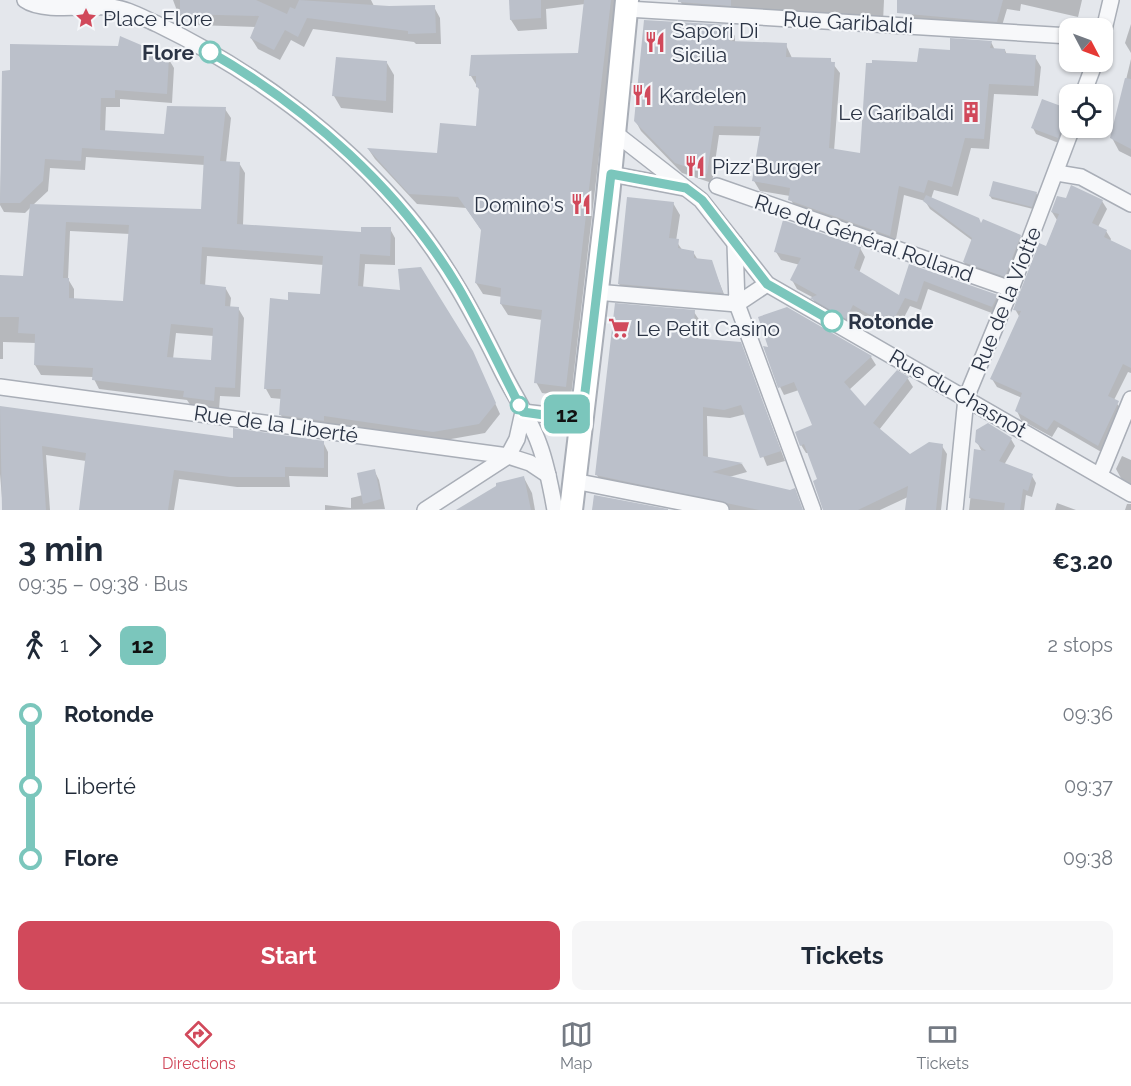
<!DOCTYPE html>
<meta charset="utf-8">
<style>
:root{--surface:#fff;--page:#f6f6f7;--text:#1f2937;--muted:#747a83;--line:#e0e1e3;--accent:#d1495b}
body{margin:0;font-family:Raleway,sans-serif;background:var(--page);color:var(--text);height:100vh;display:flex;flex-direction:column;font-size:22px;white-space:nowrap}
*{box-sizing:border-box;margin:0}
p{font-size:20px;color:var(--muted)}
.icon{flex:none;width:33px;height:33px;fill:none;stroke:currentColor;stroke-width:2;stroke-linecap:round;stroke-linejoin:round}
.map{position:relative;height:510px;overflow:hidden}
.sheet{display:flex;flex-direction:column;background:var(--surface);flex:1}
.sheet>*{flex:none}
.badge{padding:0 12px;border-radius:9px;font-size:21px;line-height:39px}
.needle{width:39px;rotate:131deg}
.tools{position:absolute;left:1059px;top:18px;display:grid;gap:12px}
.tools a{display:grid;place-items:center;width:54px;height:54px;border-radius:12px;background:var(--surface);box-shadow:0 2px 4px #0004;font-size:30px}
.map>.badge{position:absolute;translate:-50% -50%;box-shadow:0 0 0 3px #fff}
.legs{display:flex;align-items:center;gap:9px;height:66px;padding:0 18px;font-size:20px}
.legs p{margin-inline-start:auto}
.headline{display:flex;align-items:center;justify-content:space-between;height:102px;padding:0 18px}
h1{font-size:33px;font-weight:700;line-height:45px}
.action{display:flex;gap:12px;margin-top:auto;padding:12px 18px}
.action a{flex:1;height:69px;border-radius:12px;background:var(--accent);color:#fff;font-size:24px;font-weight:700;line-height:69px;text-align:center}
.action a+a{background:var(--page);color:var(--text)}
ul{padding:0 18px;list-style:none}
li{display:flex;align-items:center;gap:21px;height:72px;font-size:22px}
li i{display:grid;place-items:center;width:9px;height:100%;margin:0 8px;background:currentColor}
li i::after{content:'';width:15px;height:15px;margin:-8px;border:4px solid;border-radius:50%;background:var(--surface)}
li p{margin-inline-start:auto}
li:first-child i{background:linear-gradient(#0000 50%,currentColor 0)}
li:last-child i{background:linear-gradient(currentColor 50%,#0000 0)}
.tabs{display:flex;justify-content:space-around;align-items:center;height:84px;border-top:2px solid var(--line);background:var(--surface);font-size:16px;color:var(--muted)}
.tabs a{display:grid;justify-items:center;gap:3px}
.tabs .active{color:var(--accent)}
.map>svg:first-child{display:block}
</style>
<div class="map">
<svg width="1131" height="510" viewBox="0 0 1131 510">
<rect width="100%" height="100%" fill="#e4e7ec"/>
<g fill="#0003" fill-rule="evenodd">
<path d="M173 0H371L374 6 434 7 440 18 441 44H416L414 42 313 29 304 47 291 40 280 60 258 49 251 38 256 27 195 25 191 17 179 16Z"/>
<path d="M510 0H617L571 397 542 393 536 382 542 320 508 315 501 304 502 297 483 294 476 283 482 231 466 208 417 204 375 159 369 150 439 155 478 128 480 91 471 76 580 54 585 4 546 9 547 29 518 31 511 20Z"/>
<path d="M680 0H884L883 22 686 13Z"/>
<path d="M912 0H1082L1078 17 1021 4 1020 11 1007 9 1001 29 916 21 911 13Z"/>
<path d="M1131 24V53L1125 43Z"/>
<path d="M729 27 735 36V42L786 45 792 58 830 60 840 73 834 151 862 155 918 63 952 51 991 42 995 50H1005L1007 55 1035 57 1041 67 1038 96 994 94 989 149 971 148 958 196 934 190 931 199 982 226 1020 236 1025 245 1010 284 969 270 964 262 973 241 930 209 925 201 904 195 895 245 795 210 790 196 760 191 754 181 761 136 719 135 712 183 682 173 641 131 635 120Z"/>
<path d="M168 58 174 68 172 103 120 99V107H106L105 132 165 135 225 109 231 118 226 163H239L245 173 243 225 362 234 390 229 395 238V265L365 264 363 288 472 352 500 414 485 433 440 441 286 424 281 415 282 399 271 398 266 389 289 301 321 295 324 265 207 256 205 287 226 289 231 298 230 308H238L244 318 240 397 220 396 219 410 191 406 187 400 99 389 93 377 41 375 35 365 36 343 3 342V359H0V277L24 278 31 207 25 213 4 212 0 205 4 72ZM86 157 205 165 202 210 33 205 48 191 50 168 85 170ZM70 231 130 234 124 302 74 300V289L68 279ZM176 333 214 336 212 362 173 359Z"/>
<path d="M1131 59V157L1119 151 1112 138Z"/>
<path d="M387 63 394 75 393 113 341 108 334 96Z"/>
<path d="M1068 110 1070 123 1061 144 1036 134 1033 128Z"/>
<path d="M1036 193 1038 196 1033 209 992 199 990 196Z"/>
<path d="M1102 201 1107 209 1098 227 1106 231 1111 239 1110 242 1131 252V373L1128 372 1114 400 1122 410 1103 453 1058 427 1052 437 1021 420 1017 411 1022 398 997 387 992 379 1020 318 1015 309 1046 248 1057 220 1052 212Z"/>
<path d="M673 203 680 215 676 241 683 251 693 252 698 260 711 262 728 304 626 295 619 284Z"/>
<path d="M860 248 865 257 859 273 900 297 910 266 997 296 1002 305 997 315 928 289 921 310 910 306 899 327 892 323 887 329 858 312 851 326 817 306 812 297 797 289 792 280 800 265 781 260 776 252Z"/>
<path d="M786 308 871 357 876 365 849 390 865 409 897 372 908 379 913 387 879 430 910 455 942 446 947 454 941 510H908V497L880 510H830L808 453H806L801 445 814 426 799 390 784 395 780 387 770 349Z"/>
<path d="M694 312 700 321 698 340 740 344 785 461 767 466 746 414 730 418 707 416 708 459 742 464 747 472 729 477 774 510H730L602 484 597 475Z"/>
<path d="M0 408 234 440 323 442 328 452V477L289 476 290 487H237L179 479 174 510H81L86 461 46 455 50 510H3L0 474Z"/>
<path d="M1011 439 1015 446 1004 465 1032 476 1036 483 1032 497 1026 495 1024 510H969L976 451 982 452 977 442Z"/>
<path d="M1122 456 1131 460V485L1122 480 1116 469Z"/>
<path d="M374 470 379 480 385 509 325 510V505L351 508V498L363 495Z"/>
<path d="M524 478 532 493 535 510H460Z"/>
<path d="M1057 503 1076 510H1055Z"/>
<path d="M1127 504H1131V510H1125Z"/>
</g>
<g fill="#bbc0ca" fill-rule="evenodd">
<path d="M180 0H256L287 14 290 7 295 9 299 0 389 6 435 5 436 33 408 34V31L307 18 298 37 285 30 274 50 250 38 259 16 180 14Z"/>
<path d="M509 0H541V18L510 20Z"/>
<path d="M584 0H611L566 387 534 383 542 310 500 304 501 288 475 283 481 230 458 197 409 194 367 148 437 153 440 123 476 126 479 88 476 87V76H469L471 55 578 53Z"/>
<path d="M678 0H731V6L678 2Z"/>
<path d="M897 0H1003L997 22 897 13Z"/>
<path d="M644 20 730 25V41L787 43 786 57 831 58V62H835L829 148 860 153 866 63H872V60L917 62 919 48 950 50V38L992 41 990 48 1005 49V53L1036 55 1034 86 989 84 984 139 965 138 952 187 928 180 924 193 899 186 890 236 788 200 790 188 752 181 761 127 714 126 707 174 675 163 634 121Z"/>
<path d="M120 36 169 57 167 94 115 90V98H101L100 130 164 134 167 106 226 107 220 161 240 162 237 224 361 232V227H391L390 256 360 254 358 286 400 290 398 269 421 267 473 351 496 403 479 424 433 432 324 416V421L279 415 281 389H264L270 298 288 300V292L320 294 323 256 202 247 200 284 226 287 225 306 239 307 235 388 215 387 214 401 183 397 184 391 92 380 93 368 34 365 35 334 18 333 19 317H0V275L23 276 30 204 201 209 204 156 82 148 81 161 45 159 43 181 20 203H0L2 71 10 70V44L118 46ZM66 222 129 225 123 301 69 298V278H63ZM171 324 213 328 211 360 167 357Z"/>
<path d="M336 57 387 61 386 101 332 96Z"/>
<path d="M1125 78 1131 79V149L1110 138Z"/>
<path d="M1042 99 1069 109 1058 138 1031 128Z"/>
<path d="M993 181 1037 192 1032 207 989 196Z"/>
<path d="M1071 185 1103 200 1092 223 1107 230 1104 237 1131 250V368L1123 364 1108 396 1119 401 1098 446 1054 420 1047 430 1015 411 1022 393 990 379 1021 311 1013 310 1039 243 1046 246 1059 214 1051 212 1057 196 1066 198Z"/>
<path d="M926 195 979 218 981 223 983 219 1021 235 1005 277 963 262 972 238 923 201Z"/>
<path d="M627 197 674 202 669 238 679 239 678 248 694 251V258L712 260 723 293 618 284Z"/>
<path d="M783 220 861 247 854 268 899 295 909 264 998 295 992 307 924 281 917 302 905 298 894 319 887 315 882 322 853 305 846 319 810 298 817 295 790 280 801 258 774 252Z"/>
<path d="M615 303 695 310 693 338 741 342 781 451 760 458 741 405 724 410 703 407V456L743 463 712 472 790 490 795 488 803 510H759L595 475Z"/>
<path d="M787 307 872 356 844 382 865 406 897 370 909 377 873 423 910 454 929 442 943 444 936 510H905L908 486 858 510H823L813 481 817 479 804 444 800 446 795 432 812 425 794 382 778 388 763 346 768 347 758 317Z"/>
<path d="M0 406 233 438V428L324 441V468L285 467V477H230L174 470 168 510H79L86 453 42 446 46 510H2Z"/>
<path d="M988 423 1012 438 999 461 1033 474 1028 491 1023 489 1020 510H1004L1005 503 969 498 974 449 986 451 975 442 976 430Z"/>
<path d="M375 469 381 499 363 504 357 473Z"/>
<path d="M524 476 531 510H456L496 486V483Z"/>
<path d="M594 495 668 509V510H592Z"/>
</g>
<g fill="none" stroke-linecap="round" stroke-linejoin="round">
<defs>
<g id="street">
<path d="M25 0C43 13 88 5 110 7 126 8 143 18 157 24 252 70 340 135 408 216 447 263 475 316 502 371 514 395 530 419 539 444 547 465 551 488 555 510"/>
<path d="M627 9 1070 36"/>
<path d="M1102 38 1111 0"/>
<path d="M1083 94 1095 62"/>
<path d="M615 133 701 200 767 284 1131 494"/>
<path d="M1057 173 1081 177 1131 204"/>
<path d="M611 174 684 188"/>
<path d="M717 186 1011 289"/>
<path d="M767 284 737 304 813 510"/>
<path d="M596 292 737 304 735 243"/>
<path d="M0 387 508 456 530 463 548 475"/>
<path d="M523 412 558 416 583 409"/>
<path d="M1100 475 1131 399"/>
<path d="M574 481 721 510"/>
<path d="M425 510 508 456 517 439 523 412"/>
<path d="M955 510 966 398 1011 289 1072 128"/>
</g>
<path id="secondary" d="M571 510 608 196 627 0"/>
</defs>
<use href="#street" stroke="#a9aeb7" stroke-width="18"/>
<use href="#secondary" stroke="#a9aeb7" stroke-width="26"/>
<use href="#street" stroke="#f7f8fa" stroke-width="15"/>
<use href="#secondary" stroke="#fff" stroke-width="22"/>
</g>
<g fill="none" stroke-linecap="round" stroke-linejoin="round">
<defs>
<path id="line-1" d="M210 52C308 108 400 190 458 287 482 328 501 371 523 412L558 417 583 409 611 174 686 188 702 200 767 284 832 321"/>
</defs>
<use href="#line-1" stroke="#fff" stroke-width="14"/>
<use href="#line-1" stroke="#7bc6bc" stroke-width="9"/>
</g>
<defs>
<symbol id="sight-bare" viewBox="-9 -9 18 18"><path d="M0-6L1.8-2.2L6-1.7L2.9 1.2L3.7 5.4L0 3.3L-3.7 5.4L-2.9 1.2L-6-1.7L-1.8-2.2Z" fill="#d1495b" stroke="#f4f6f9" stroke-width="2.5" paint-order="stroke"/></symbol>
<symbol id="restaurant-bare" viewBox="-9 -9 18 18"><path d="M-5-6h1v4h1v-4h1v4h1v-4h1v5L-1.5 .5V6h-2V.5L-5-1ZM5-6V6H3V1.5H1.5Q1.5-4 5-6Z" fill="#d1495b" stroke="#f4f6f9" stroke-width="2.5" paint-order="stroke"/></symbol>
<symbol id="building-bare" viewBox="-9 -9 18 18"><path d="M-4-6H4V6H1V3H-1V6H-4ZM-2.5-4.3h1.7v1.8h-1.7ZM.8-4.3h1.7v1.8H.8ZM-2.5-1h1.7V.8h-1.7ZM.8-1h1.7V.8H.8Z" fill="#d1495b" stroke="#f4f6f9" stroke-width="2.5" paint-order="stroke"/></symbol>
<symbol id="supermarket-bare" viewBox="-9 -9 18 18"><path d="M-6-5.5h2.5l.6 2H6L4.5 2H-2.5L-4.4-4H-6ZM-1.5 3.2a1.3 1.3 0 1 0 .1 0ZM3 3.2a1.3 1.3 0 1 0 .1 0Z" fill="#d1495b" stroke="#f4f6f9" stroke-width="2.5" paint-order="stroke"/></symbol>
</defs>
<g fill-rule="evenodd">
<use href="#sight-bare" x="71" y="3" width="30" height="30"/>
<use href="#restaurant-bare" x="640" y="27" width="30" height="30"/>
<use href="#restaurant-bare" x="627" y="80" width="30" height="30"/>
<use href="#building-bare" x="956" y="97" width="30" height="30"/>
<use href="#restaurant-bare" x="680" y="151" width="30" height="30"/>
<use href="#restaurant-bare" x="566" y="189" width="30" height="30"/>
<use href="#supermarket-bare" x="604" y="313" width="30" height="30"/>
</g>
<g fill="#fff" stroke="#7bc6bc" stroke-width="3">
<circle cx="210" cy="52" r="10"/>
<circle cx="832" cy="321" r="10"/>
<circle cx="519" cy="405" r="8"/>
</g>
<g text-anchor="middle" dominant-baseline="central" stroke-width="4.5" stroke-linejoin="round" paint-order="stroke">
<g font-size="21" fill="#2b3445" stroke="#f4f6f9" text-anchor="start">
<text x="103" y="18">Place Flore</text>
<text x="672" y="30">Sapori Di<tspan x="672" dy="24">Sicilia</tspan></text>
<text x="659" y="95">Kardelen</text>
<text x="954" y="112" text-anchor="end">Le Garibaldi</text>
<text x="712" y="166">Pizz'Burger</text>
<text x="564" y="204" text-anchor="end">Domino's</text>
<text x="636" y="328">Le Petit Casino</text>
</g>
<g font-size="21" fill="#2b3445" stroke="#f4f6f9">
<text transform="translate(848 22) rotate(3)">Rue Garibaldi</text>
<text transform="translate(864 238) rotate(19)">Rue du Général Rolland</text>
<text transform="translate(1006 299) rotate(-68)">Rue de la Viotte</text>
<text transform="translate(958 393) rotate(30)">Rue du Chasnot</text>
<text transform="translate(276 424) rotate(8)">Rue de la Liberté</text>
</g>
<g font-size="21" font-weight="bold" fill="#2b3445" stroke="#f4f6f9" text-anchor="end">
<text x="194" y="52">Flore</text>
<text x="848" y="321" text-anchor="start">Rotonde</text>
</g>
</g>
</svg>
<div class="tools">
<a><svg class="needle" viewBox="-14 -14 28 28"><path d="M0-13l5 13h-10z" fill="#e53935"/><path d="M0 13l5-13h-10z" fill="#747a83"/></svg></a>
<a><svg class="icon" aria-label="locate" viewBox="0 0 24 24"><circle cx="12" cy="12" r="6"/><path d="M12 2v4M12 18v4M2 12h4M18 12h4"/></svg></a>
</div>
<b class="badge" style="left:567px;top:414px;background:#7bc6bc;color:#111">12</b>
</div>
<section class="sheet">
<div class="headline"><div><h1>3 min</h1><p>09:35 – 09:38 · Bus</p></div><b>€3.20</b></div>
<div class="legs"><svg class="icon" aria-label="walk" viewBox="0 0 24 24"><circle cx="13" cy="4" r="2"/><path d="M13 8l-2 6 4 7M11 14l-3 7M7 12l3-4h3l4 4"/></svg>1<svg class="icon" aria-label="forward" viewBox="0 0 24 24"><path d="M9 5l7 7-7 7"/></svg><b class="badge" style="background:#7bc6bc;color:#111">12</b><p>2 stops</p></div>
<ul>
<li><i style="color:#7bc6bc"></i><b>Rotonde</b><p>09:36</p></li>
<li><i style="color:#7bc6bc"></i><span>Liberté</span><p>09:37</p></li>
<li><i style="color:#7bc6bc"></i><b>Flore</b><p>09:38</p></li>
</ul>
<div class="action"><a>Start</a><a>Tickets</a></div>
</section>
<nav class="tabs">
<a class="active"><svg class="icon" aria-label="directions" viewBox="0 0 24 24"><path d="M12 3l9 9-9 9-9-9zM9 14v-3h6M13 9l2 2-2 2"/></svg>Directions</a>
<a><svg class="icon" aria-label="map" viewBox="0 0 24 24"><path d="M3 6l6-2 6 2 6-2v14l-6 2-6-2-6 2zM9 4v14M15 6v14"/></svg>Map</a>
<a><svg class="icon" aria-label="tickets" viewBox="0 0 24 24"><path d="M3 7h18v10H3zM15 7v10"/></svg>Tickets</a>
</nav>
